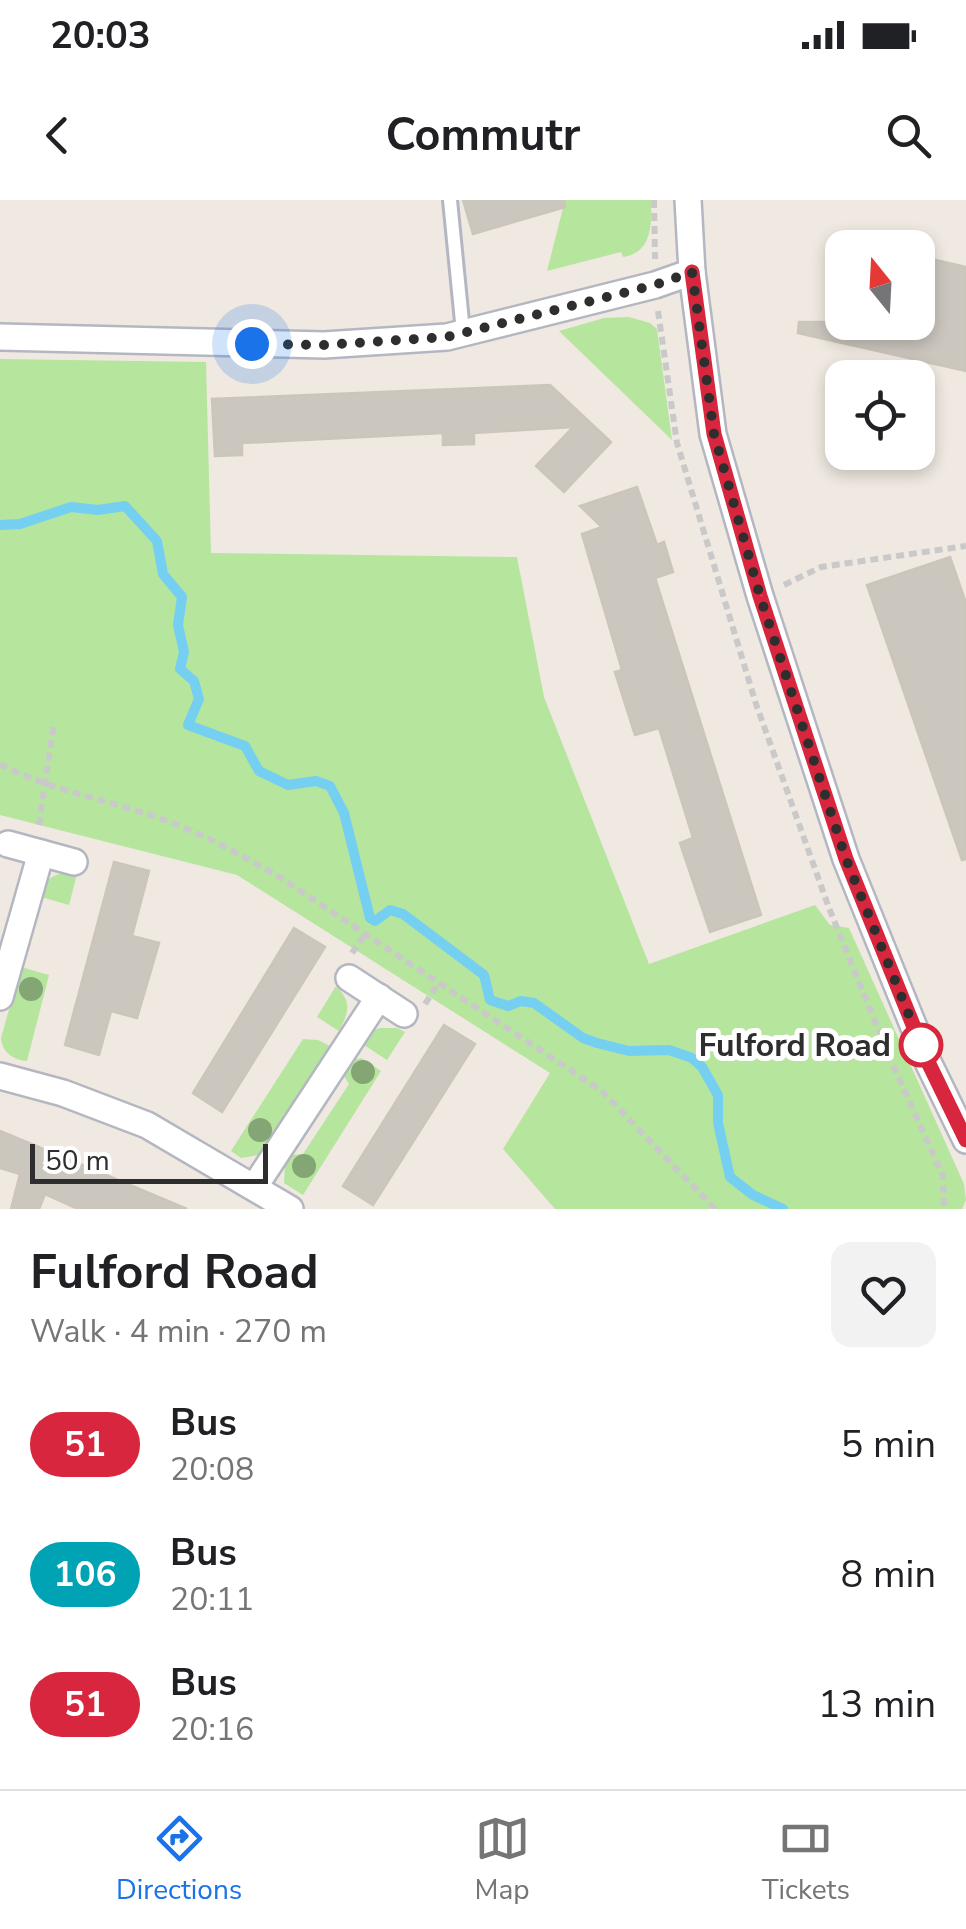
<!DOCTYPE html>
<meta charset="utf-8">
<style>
:root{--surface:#fff;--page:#f2f2f2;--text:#202124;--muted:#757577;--line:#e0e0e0;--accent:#1a73e8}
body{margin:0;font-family:"Nunito Sans",sans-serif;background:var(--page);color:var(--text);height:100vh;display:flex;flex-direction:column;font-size:38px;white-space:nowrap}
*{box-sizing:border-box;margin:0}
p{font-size:32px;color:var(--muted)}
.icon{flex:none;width:55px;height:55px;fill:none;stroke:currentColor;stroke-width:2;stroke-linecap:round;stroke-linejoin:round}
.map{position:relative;height:1009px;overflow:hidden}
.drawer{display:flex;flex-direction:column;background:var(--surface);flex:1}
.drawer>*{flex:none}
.badge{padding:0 20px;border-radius:32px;font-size:35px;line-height:65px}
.needle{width:65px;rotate:342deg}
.buttons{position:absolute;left:825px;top:30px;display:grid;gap:20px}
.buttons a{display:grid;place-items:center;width:110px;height:110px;border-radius:20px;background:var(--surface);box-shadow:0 5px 15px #0003;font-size:50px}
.scale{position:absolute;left:30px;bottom:25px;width:238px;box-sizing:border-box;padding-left:10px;border:5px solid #2e2e2e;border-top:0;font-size:28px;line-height:35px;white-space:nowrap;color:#2e2e2e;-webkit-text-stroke:8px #fff;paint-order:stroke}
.you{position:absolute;width:50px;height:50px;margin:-25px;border:8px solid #fff;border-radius:50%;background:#1a73e8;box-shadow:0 0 0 15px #1a73e833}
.map>.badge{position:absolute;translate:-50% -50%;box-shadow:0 0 0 5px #fff}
.round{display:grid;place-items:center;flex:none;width:105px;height:105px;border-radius:20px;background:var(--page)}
.head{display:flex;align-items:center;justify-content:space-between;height:170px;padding:0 30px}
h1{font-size:48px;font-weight:700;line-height:75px}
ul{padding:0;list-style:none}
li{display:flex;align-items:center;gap:30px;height:130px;padding:0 30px}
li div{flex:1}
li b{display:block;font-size:38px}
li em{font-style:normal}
li .badge{min-width:110px;font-weight:700;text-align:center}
.status{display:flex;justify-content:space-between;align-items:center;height:70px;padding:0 50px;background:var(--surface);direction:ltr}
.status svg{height:28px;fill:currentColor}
header{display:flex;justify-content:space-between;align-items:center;height:130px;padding:0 30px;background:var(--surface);font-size:45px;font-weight:700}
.menu{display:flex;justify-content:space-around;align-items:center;height:140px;border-top:2px solid var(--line);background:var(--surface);font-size:28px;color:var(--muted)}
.menu a{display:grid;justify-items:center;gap:5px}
.menu .on{color:var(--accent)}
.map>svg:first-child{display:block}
</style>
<div class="status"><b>20:03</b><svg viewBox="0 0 49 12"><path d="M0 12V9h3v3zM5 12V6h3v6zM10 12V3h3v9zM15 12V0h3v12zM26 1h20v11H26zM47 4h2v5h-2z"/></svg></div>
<header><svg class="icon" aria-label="back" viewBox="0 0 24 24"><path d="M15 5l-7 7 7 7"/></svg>Commutr<svg class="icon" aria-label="search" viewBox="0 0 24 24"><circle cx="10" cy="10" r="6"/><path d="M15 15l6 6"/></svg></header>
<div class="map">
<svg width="966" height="1009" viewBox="0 0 966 1009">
<rect width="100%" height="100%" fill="#efe9e1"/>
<g fill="#b6e59e">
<path d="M565 0H651C652 24 652 53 623 57L621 52 547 71Z"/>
<path d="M629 117 650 123 657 129 672 240 559 131 604 118Z"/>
<path d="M0 159 206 162 211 353 517 357 544 497 649 764 815 705 830 725 849 728 964 984 966 1000 962 1009H555L503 949 550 873 237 675 0 615Z"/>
<path d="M66 673 77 674 69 705 41 697C42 682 52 674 66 673Z"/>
<path d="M21 767 49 775 27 861C13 860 2 852 1 838Z"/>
<path d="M336 786C352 802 349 812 339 831L317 817Z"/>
<path d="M380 828H397L405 832 387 860 361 843 372 831Z"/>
<path d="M303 839 318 840 330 846 259 955 241 958 231 951Z"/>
<path d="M361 858 381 871 303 995 284 983 285 965 291 955 303 954 349 884 342 873 348 862Z"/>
</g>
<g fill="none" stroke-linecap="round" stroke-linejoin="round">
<path stroke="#75cff0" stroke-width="10" d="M0 325 20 324 71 307 98 310 125 306 157 341 163 374 182 397 178 425 184 452 180 469 194 481 199 499 188 525 245 546 259 571 288 585 316 581 330 586 344 613 370 718 375 721 390 710 403 714 484 775 490 800 508 806 521 801 534 803 583 838 597 843 629 851 669 850 692 858 702 867 718 895V923L730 977 753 995 783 1009"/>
</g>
<g fill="#cbc7bf" stroke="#cbc5ba" stroke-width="2.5">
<path d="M463 0H564L565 7 473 34Z"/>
<path d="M918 56 966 67V171L798 133 799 122H918Z"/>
<path d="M550 185 611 242 564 292 536 266 573 227 474 233V244L443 245V233L242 243V255L215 256 212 199Z"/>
<path d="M637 287 657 345 664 342 673 372 655 378 761 715 710 732 680 643 693 638 659 528 635 535 615 472 622 470 582 334 602 327 580 306Z"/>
<path d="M950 357 966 403V659L962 660 867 385Z"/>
<path d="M114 662 149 671 132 736 159 743 137 818 111 811 99 855 65 845Z"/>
<path d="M294 728 325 747 222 912 193 893Z"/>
<path d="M444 825 475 844 373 1005 343 986Z"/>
<path d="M0 931 106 975 187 1009H78L45 994 39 1009H11L20 974 0 968Z"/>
</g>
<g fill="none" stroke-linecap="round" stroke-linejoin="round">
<defs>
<path id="service" d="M450 0 463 132"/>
<g id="minor">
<path d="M688 0 692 72 713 234 760 396 846 659 928 862 966 940"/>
<path d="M0 137 324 145 447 137 655 85 692 72"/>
<path d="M8 644 74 662"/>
<path d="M349 778 404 814"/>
<path d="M0 797 41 653"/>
<path d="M0 876 63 893 147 925 290 1009"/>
<path d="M255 986 379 797"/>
</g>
</defs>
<use href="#service" stroke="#b4b7c1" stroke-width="18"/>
<use href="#minor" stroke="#b4b7c1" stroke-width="30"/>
<g stroke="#c9c9c9" stroke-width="6" stroke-dasharray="8 5" stroke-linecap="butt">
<path d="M654 0 655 59"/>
<path d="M658 111 677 243 756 504 829 708 889 856 943 976 944 1009"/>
<path d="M784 385 821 367 966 346"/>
<path d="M0 564C55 593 117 601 175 624 211 638 244 657 278 676L602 891 715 1009"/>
<path d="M39 625 54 522"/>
<path d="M352 753 366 733"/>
<path d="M425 804 438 784"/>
</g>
<use href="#service" stroke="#fff" stroke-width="12"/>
<use href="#minor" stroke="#fff" stroke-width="25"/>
</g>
<g fill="#84a574">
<circle cx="31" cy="789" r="12"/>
<circle cx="363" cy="872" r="12"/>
<circle cx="260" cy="930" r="12"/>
<circle cx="304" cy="966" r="12"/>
</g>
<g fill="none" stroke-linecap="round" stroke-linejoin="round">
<defs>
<path id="line" d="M692 72 714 234 760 396 846 659 928 862 966 940"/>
</defs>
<use href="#line" stroke="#fff" stroke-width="22"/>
<use href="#line" stroke="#d7263d" stroke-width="15"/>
<path stroke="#2e2e2e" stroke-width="10" stroke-dasharray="0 18" d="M252 144 324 145 447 137 655 85 692 72 714 234 760 396 846 659 921 845"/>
</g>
<circle fill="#fff" stroke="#d7263d" stroke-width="5" cx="921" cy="845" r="20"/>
<g text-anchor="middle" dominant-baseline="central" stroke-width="10" stroke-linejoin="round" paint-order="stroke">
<g font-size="32" font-weight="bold" fill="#2e2e2e" stroke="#fff" text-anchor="end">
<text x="891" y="845">Fulford Road</text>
</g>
</g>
</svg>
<div class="buttons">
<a><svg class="needle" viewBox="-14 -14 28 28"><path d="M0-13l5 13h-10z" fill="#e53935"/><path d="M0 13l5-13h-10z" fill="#757577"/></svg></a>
<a><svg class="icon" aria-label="locate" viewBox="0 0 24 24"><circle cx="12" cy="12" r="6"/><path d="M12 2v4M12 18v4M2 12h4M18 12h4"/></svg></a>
</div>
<div class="scale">50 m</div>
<div class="you" style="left:252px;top:144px"></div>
</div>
<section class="drawer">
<div class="head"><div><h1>Fulford Road</h1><p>Walk · 4 min · 270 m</p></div><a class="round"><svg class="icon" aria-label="heart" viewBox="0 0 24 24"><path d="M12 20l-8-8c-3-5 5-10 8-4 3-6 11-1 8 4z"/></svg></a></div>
<ul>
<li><span class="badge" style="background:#d7263d;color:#fff">51</span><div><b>Bus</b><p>20:08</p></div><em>5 min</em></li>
<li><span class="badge" style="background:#00a3b4;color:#fff">106</span><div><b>Bus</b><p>20:11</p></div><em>8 min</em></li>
<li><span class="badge" style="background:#d7263d;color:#fff">51</span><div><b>Bus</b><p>20:16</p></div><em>13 min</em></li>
</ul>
</section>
<nav class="menu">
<a class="on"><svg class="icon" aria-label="directions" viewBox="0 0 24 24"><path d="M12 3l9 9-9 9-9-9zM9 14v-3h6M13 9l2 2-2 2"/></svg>Directions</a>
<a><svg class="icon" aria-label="map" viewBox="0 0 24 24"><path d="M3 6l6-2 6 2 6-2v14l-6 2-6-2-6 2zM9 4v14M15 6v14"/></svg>Map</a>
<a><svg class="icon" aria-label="tickets" viewBox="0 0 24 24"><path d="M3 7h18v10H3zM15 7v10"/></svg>Tickets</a>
</nav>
